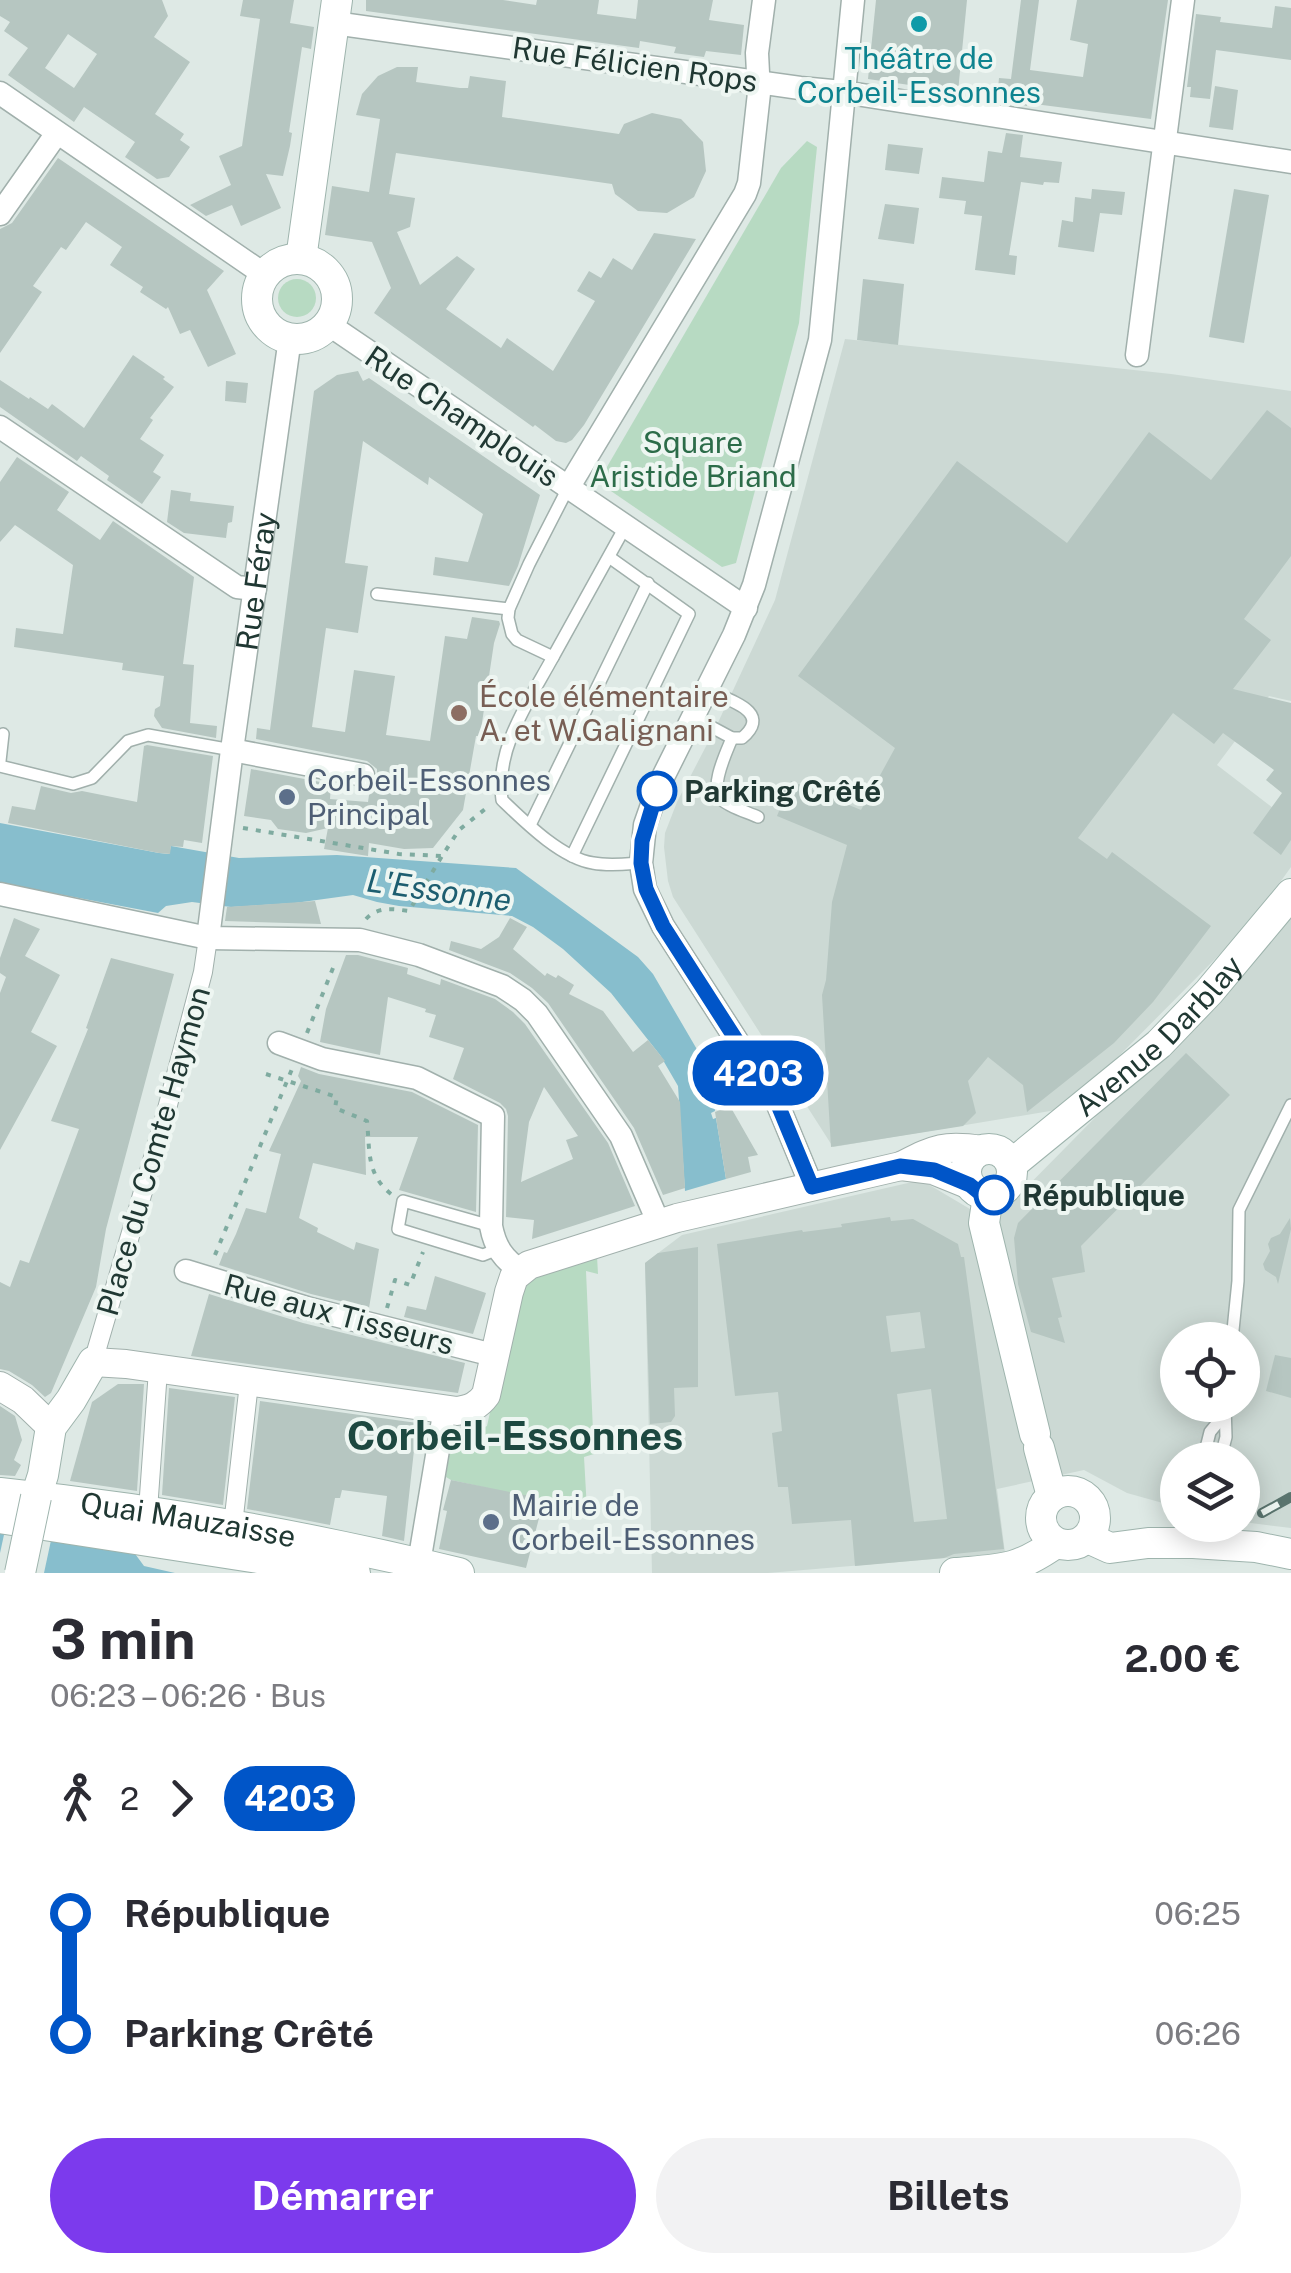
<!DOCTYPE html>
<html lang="fr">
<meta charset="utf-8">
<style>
:root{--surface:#fff;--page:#f2f2f3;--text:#2b2b33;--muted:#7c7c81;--accent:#7c3aed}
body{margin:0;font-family:"Public Sans",sans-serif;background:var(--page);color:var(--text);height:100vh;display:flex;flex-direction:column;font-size:38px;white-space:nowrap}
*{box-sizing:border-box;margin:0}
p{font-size:32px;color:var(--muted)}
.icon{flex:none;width:55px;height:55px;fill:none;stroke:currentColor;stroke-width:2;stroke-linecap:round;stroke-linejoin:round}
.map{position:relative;height:1573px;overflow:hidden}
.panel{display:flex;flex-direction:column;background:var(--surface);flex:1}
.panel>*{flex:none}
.badge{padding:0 20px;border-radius:32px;font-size:35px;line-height:65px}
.buttons{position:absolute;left:1160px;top:1322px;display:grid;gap:20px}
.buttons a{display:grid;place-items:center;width:100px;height:100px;border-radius:50%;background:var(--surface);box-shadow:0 5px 25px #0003;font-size:50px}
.map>.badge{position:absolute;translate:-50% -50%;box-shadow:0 0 0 5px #fff}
.legs{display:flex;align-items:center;gap:15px;height:110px;padding:0 50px;font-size:32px}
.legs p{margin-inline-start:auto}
.headline{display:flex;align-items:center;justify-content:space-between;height:170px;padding:0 50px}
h1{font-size:55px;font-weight:700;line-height:75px}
.action{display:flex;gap:20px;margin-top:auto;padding:20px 50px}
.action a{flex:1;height:115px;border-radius:60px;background:var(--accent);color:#fff;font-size:40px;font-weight:700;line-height:115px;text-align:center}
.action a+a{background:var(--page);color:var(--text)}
ul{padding:0 50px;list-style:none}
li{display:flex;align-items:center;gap:35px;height:120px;font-size:38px}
li i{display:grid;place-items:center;width:15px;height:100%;margin:0 12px;background:currentColor}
li i::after{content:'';width:25px;height:25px;margin:-12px;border:8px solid;border-radius:50%;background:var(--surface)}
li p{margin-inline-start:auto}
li:first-child i{background:linear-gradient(#0000 50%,currentColor 0)}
li:last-child i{background:linear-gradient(currentColor 50%,#0000 0)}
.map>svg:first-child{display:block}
</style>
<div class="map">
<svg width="1291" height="1573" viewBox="0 0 1291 1573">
<rect width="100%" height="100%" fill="#dee9e5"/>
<g fill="#ccd9d4" fill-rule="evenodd">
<path d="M845 339 1171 374 1291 391V701L1269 696 1217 765 1291 822V867L1255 917 1221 953 1097 1078 1056 1110 833 1147 673 897 668 881 664 847 665 833 677 802 715 729 775 600Z"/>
<path d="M1291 919V1528L1243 1522 1242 1460H1178L1177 1507 1127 1493 1084 1470 997 1489 1005 1553 768 1573H652L645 1263 682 1235 921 1180 992 1222ZM1178 1340H1242V1405H1178Z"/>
</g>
<g fill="#b7dac2">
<path d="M807 141 817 147 799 323 736 563 722 567 608 489 604 472 781 168Z"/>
<circle cx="297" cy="298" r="19"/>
<path d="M597 1256 598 1274 586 1271 594 1454 584 1457 587 1510 451 1480 446 1477 451 1443 487 1426 517 1290 539 1270Z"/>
</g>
<g fill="#87becd">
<path d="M0 823 159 853 169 854 171 846 239 858 337 855 516 868 638 957 653 974 709 1070 715 1111 711 1113 713 1119 716 1118 726 1179 685 1191 678 1086 660 1055 611 993 563 949 533 927 512 916 399 906 377 902 353 895 295 903 231 907 192 902 166 906 158 913 0 883Z"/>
<path d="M0 1525 130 1547 144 1566 175 1573H0Z"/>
</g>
<path fill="#dee9e5" d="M7 1521 53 1531 44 1573H0V1553Z"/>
<g fill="#b6c6c1" fill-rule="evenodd">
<path d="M0 0H162L168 16 154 37 190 62 155 114 184 134 180 140 190 147 169 177 157 179 125 157 135 142 84 107 74 122 8 75 28 48 4 31 10 22 0 16ZM68 34 97 54 74 88 45 68Z"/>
<path d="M243 0H294L290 23 314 27 311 49 302 47 289 132 292 133 290 146 283 176 266 174 281 208 241 226 232 205 206 216 190 205 231 185 219 156 242 146 260 19 240 16Z"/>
<path d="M366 0H503L536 5 537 0H599L597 14 636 19 638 0H713L709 20 744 25 741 55 706 51 704 57 674 53 676 47 640 41 639 48 366 11Z"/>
<path d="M876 0H967L958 92 868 79Z"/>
<path d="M1021 0H1039L1030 70 1083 77 1088 44 1070 40 1077 0H1168L1151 119 1027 103V106L997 99 999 78 1011 79Z"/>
<path d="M1275 6 1291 8V60L1216 50 1210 99 1190 97 1191 87H1187L1196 14 1221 17 1220 22 1272 28Z"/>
<path d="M397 67H418L416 82 460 88H468L470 76 506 81 502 117 619 134 624 124 652 113 681 119 703 142 706 171 694 197 667 213 638 211 615 194 612 184 396 153 389 194 415 198 410 227 397 232 420 285 457 256 475 269 446 309 501 348 507 338 553 371 595 301 577 291 589 271 601 278 613 258 632 270 654 233 696 239 584 425 572 440 566 443 556 441 535 425 533 427 374 313 391 288 372 242 325 235 332 186 369 192 380 119 356 115 362 94 378 76Z"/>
<path d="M1215 86 1238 90 1233 130 1209 127Z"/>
<path d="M1006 133 1023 135 1020 157 1062 162 1059 183 1044 182 1043 185 1021 182 1009 255 1017 256 1015 275 975 270 982 216 964 214 966 201 939 198 942 177 984 182 988 151 1002 153Z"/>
<path d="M888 144 923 148 919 174 885 170Z"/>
<path d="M58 158 224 271 207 290 236 354 208 367 190 330 180 334 168 307 166 309 140 292 143 287 110 265 122 247 86 222 66 250 61 247 33 286 42 292 0 353V229L12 223Z"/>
<path d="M1092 189 1125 192 1122 215 1100 213 1094 252 1058 247 1062 220 1073 222 1075 197 1091 199Z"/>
<path d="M1234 189 1269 195 1244 343 1209 337Z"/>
<path d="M885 204 919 208 914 244 878 239Z"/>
<path d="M863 279 904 284 898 345 857 340Z"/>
<path d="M133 355 165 377 163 379 174 387 150 418 153 420 140 439 164 455 153 472 161 477 142 504 107 480 109 476 81 456 77 461 0 407V380L29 399 30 397 48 409 52 404 84 428Z"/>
<path d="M358 371 363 381 369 378 540 495 518 566 509 586 433 575 435 557 468 562 483 514 429 477 428 485 363 441 345 563 368 566 358 633 326 628 312 727 345 732 354 670 395 676 386 735 430 741 445 636 467 639 472 617 499 621 500 624 494 643 480 736H476L463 810 433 848 404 849 369 843 368 856 324 849 328 828 306 833 278 829 271 820 244 816 251 769 331 784 330 799 368 802 370 788 377 779V769L367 761 256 739 257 728 270 730 314 391 337 375Z"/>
<path d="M226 381 248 383 246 403 225 401Z"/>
<path d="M1267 410 1291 428V556L1244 619 1271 640 1233 689 1291 703V840L1281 855 1253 833 1282 793 1266 780 1274 770 1223 733 1214 744 1173 713 1078 838 1107 859 1112 852 1211 926 1153 1002 1114 1043 1027 1112 1023 1085 988 1057 968 1081 976 1113 963 1126 831 1147 822 995 826 980 832 902 847 845 777 816 791 781 861 810 895 748 798 676 957 461 1067 543 1149 432 1211 480Z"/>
<path d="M17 457 69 492 57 510 100 540 113 521 194 577 183 664 194 665 190 723 217 726 216 738 162 728 154 716 155 709 160 706 164 676 122 670 123 663 14 647 16 628 63 634 73 565 15 525 0 542V482Z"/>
<path d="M171 490 191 493 190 501 234 506 232 522 228 523 226 538 184 533 167 522Z"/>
<path d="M147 745 213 756 202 843 184 840 183 847 171 846 170 854 159 853 8 823 12 806 35 810 41 786 71 793 82 791 137 802 144 746Z"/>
<path d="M315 901 321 924 225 921 227 907Z"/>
<path d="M14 918 40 929 25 956 60 975 31 1032 57 1046 0 1150V993L6 977 0 973V958Z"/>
<path d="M510 918 527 927 513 949 545 976 547 973 556 978 558 975 574 985 569 994 603 1011 633 1052 648 1040 665 1061 658 1066 680 1102 685 1188 663 1195 634 1128 548 1003 532 988 510 973 449 950 451 941 481 949 499 937Z"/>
<path d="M346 955H358L408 968 407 974 440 985 441 979 495 999 513 1012 525 1024 608 1143 635 1206 532 1239 534 1220 506 1217 508 1116 506 1109 500 1103 453 1079 464 1048 429 1037 436 1015 425 1012 426 1009 388 997 380 1055 320 1042 326 1009ZM544 1087 578 1136 566 1140 573 1159 521 1182 529 1122Z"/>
<path d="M111 958 174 974 106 1229 96 1287 51 1393 45 1397 32 1385 9 1371 0 1369V1282L10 1287 20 1260 29 1263 79 1129 51 1121 88 1029 86 1028Z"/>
<path d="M1186 1053 1230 1095 1081 1246 1085 1272 1052 1278 1062 1317 1058 1318 1065 1343 1031 1332 1018 1284 1014 1238 1018 1223Z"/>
<path d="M301 1067 319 1074 412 1092 478 1125 476 1212 399 1190 418 1137H365L366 1175 313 1163 299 1218 318 1228 317 1232 354 1250 356 1242 379 1249 369 1308 311 1294 219 1265 224 1252 227 1253 236 1234 246 1208 266 1213 281 1154 269 1151 301 1081 298 1076Z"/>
<path d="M730 1106 758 1155 748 1157 751 1172 726 1179 715 1112Z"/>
<path d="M890 1217 891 1221 913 1219 958 1244 961 1257H964L1004 1549 954 1554 944 1558 855 1566 851 1520 792 1524 788 1487H778L772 1433 782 1431 778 1392 735 1396 717 1244 802 1230 803 1232 842 1227 841 1224ZM920 1312 925 1348 891 1352 886 1316ZM931 1389 947 1519 914 1522 897 1394Z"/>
<path d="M1290 1218 1291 1229 1278 1284 1276 1277 1265 1270 1263 1264 1270 1251 1268 1244 1271 1238 1280 1234Z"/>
<path d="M698 1247V1387L674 1388 675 1416 671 1422 650 1424 645 1263 658 1253Z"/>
<path d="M435 1276 486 1293 473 1334 404 1317 407 1306 426 1310Z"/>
<path d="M209 1294 303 1323 465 1363 458 1393 191 1356Z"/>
<path d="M1275 1355 1291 1358V1398L1266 1391Z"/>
<path d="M118 1384H144L137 1491 70 1481 92 1402Z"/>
<path d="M169 1388 235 1397 223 1505 162 1495Z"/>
<path d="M260 1401 417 1423 404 1541 382 1536 387 1496 342 1490 340 1498H335L330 1525 247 1509Z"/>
<path d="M0 1406 15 1416 22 1440 14 1460 21 1465 15 1476 0 1475Z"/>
<path d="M451 1480 544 1499 526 1568 439 1549 447 1511 443 1510Z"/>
</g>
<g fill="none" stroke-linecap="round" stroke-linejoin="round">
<defs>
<g id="service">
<path d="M568 488 529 564 509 609 508 618 512 634 517 640 553 657C529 701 495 748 502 800 525 822 561 858 593 863 609 866 625 864 641 863"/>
<path d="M377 594 509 609"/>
<path d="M553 657 625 527"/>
<path d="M693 717 732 738H742C774 711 727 700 707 690"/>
<path d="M732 738C727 751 709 787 721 799 729 807 747 812 758 817"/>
<path d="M0 761 3 734"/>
<path d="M0 766 73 784 92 778 128 741 148 735 232 750"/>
<path d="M530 825 648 583"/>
<path d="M572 856 689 614 609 557"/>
<path d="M491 1226 403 1201 398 1229 483 1255 498 1249"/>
<path d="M1232 1340 1238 1281 1239 1210 1291 1105"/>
<path d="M1203 1460 1210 1432 1224 1415"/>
<path d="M1220 1460 1226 1437 1225 1405"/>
</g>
<g id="pedestrian">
<path d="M93 1362 164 1120 203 972 208 938"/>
<path d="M148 1510 158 1370"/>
<path d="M233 1525 249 1383"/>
</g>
<g id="minor">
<path d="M334 23 800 88 843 92 1291 162"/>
<path d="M0 93 265 275"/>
<path d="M0 214 57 133"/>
<path d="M328 324 746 608"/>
<path d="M1137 355 1183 0"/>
<path d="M0 427 237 587 255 589"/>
<path d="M568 488 745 194 749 183 759 93 757 53 764 0"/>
<path d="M232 750 363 775"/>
<path d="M0 894 208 938 360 940 419 955 502 986 523 1000 537 1014 621 1136 659 1224"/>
<path id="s1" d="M208 938 232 750 290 338"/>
<path d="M279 1043 322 1059 417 1078 493 1116 491 1226C495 1247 503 1259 521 1271"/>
<path d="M812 1187 778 1105 663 926 645 889 641 863 645 825 659 785 734 635 754 585 820 340 853 0"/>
<path d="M186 1271 307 1308 493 1355"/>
<path d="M419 1563 445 1408"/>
</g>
<g id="tertiary">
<path d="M901 1166 933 1170 970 1185"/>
<path d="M93 1362 126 1364 457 1411C470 1409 478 1406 486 1395L509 1292 514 1277 529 1265 677 1218 901 1166C935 1149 943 1144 982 1150"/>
<path d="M0 1386 23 1400 51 1427"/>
</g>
<g id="secondary">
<path d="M301 259 337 0"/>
<circle cx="297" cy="299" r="40"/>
<circle cx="989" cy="1172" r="23"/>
<path id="s2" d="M1012 1164 1159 1044 1209 992 1291 894"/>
<path d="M988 1196 984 1223 1035 1434"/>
<path d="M1039 1448 1052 1496"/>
<circle cx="1068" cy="1518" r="27"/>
<path id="s3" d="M0 1493C155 1509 308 1536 459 1573"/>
<path d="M36 1497 43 1475 51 1427 71 1400 93 1362"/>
<path d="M0 1518 355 1573"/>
<path d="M1088 1538 1110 1548 1148 1543H1193L1256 1547 1291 1554"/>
<path d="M955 1573C1002 1569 1016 1571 1056 1543"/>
</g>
</defs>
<use href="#service" stroke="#a1b0ac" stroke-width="14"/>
<use href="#pedestrian" stroke="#a1b0ac" stroke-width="20"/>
<use href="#minor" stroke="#a1b0ac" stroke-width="25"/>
<use href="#tertiary" stroke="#a1b0ac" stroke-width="30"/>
<use href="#secondary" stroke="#9eb4ad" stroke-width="32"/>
<g stroke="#7faba0" stroke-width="4" stroke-dasharray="5 8" stroke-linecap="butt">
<path d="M243 828 399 854 442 856 459 830 489 806"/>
<path d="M366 919C378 906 393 909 409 911L442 856"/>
<path d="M307 1033 335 963"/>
<path d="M266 1074 337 1097 335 1108 367 1121C370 1150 366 1174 391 1194"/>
<path d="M215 1255 292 1069"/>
<path d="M387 1308 395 1280 410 1285 423 1252"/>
</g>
<use href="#service" stroke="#fff" stroke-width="11"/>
<use href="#pedestrian" stroke="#fff" stroke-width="18"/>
<use href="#minor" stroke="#fff" stroke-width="22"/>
<use href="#tertiary" stroke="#fff" stroke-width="28"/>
<use href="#secondary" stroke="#fff" stroke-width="30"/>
<defs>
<path id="rail" d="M1262 1513 1291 1497"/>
</defs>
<use href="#rail" stroke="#5a746e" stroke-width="10"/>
<use href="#rail" stroke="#eef6f2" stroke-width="6" stroke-dasharray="19" stroke-linecap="butt"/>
<defs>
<path id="secondary-bridge" d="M20 1573 36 1497"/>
</defs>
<use href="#secondary-bridge" stroke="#9eb4ad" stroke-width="32" stroke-linecap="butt"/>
<use href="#secondary-bridge" stroke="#fff" stroke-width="30"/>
</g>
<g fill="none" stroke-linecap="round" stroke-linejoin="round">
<defs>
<path id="line-1" d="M657 791 642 841 641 863 646 889 663 926 778 1105 812 1187 900 1166 934 1170 970 1185 981 1194 994 1195"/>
</defs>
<use href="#line-1" stroke="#fff" stroke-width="22"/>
<use href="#line-1" stroke="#0055c8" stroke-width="15"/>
</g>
<circle fill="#0f9aa8" stroke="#eef6f2" stroke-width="4" cx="919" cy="24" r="10"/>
<circle fill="#8d6e63" stroke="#eef6f2" stroke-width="4" cx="459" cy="713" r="10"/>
<g fill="#fff" stroke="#0055c8" stroke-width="5">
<circle cx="657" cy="791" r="18"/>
<circle cx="994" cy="1195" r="18"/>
</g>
<g fill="#5c6f8a" stroke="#eef6f2" stroke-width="4">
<circle cx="287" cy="797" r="10"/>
<circle cx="491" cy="1522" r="10"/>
</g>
<g text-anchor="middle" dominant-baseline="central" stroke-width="8" stroke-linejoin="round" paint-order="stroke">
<g font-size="30" fill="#0d838f" stroke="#eef6f2">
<text x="919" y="58">Théâtre de<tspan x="919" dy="34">Corbeil-Essonnes</tspan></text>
</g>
<g font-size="30" fill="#203833" stroke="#eef6f2">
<text transform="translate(635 64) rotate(8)">Rue Félicien Rops</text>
<text transform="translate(462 416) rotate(34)">Rue Champlouis</text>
<text stroke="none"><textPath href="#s1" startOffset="360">Rue Féray</textPath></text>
<text stroke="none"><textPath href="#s2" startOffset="195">Avenue Darblay</textPath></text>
<text transform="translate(153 1151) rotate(-74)">Place du Comte Haymon</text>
<text transform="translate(339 1314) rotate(15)">Rue aux Tisseurs</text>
<text stroke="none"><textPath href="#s3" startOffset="190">Quai Mauzaisse</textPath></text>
</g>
<g font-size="30" fill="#2c6c49" stroke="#eef6f2">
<text x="693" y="442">Square<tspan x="693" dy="34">Aristide Briand</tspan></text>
</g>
<g font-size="30" fill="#785e54" stroke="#eef6f2" text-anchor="start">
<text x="479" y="696">École élémentaire<tspan x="479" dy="34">A. et W.Galignani</tspan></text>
</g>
<g font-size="30" fill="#4e5e75" stroke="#eef6f2" text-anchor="start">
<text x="307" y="780">Corbeil-Essonnes<tspan x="307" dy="34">Principal</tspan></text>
<text x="511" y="1505">Mairie de<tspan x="511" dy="34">Corbeil-Essonnes</tspan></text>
</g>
<g font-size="30" font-weight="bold" fill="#203833" stroke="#eef6f2" text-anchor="start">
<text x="684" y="791">Parking Crêté</text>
<text x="1022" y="1195">République</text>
</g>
<g font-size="32" font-style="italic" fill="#1d5e70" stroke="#eef6f2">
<text transform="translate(439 890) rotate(8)">L'Essonne</text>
</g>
<g font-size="40" font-weight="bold" fill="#1d4840" stroke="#eef6f2">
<text x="515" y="1435">Corbeil-Essonnes</text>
</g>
</g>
</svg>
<div class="buttons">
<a><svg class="icon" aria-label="locate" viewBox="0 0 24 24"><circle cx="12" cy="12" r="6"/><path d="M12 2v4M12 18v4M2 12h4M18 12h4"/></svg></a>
<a><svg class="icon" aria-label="layers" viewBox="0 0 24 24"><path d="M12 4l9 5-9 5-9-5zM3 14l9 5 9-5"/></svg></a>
</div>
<b class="badge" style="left:758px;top:1073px;background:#0055c8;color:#fff">4203</b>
</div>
<section class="panel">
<div class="headline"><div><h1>3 min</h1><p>06:23 – 06:26 · Bus</p></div><b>2.00 €</b></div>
<div class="legs"><svg class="icon" aria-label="walk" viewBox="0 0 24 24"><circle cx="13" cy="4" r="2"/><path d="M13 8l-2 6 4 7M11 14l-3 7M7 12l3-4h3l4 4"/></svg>2<svg class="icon" aria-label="forward" viewBox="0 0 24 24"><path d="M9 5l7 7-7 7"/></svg><b class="badge" style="background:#0055c8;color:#fff">4203</b></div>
<ul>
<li><i style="color:#0055c8"></i><b>République</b><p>06:25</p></li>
<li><i style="color:#0055c8"></i><b>Parking Crêté</b><p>06:26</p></li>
</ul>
<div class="action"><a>Démarrer</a><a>Billets</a></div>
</section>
